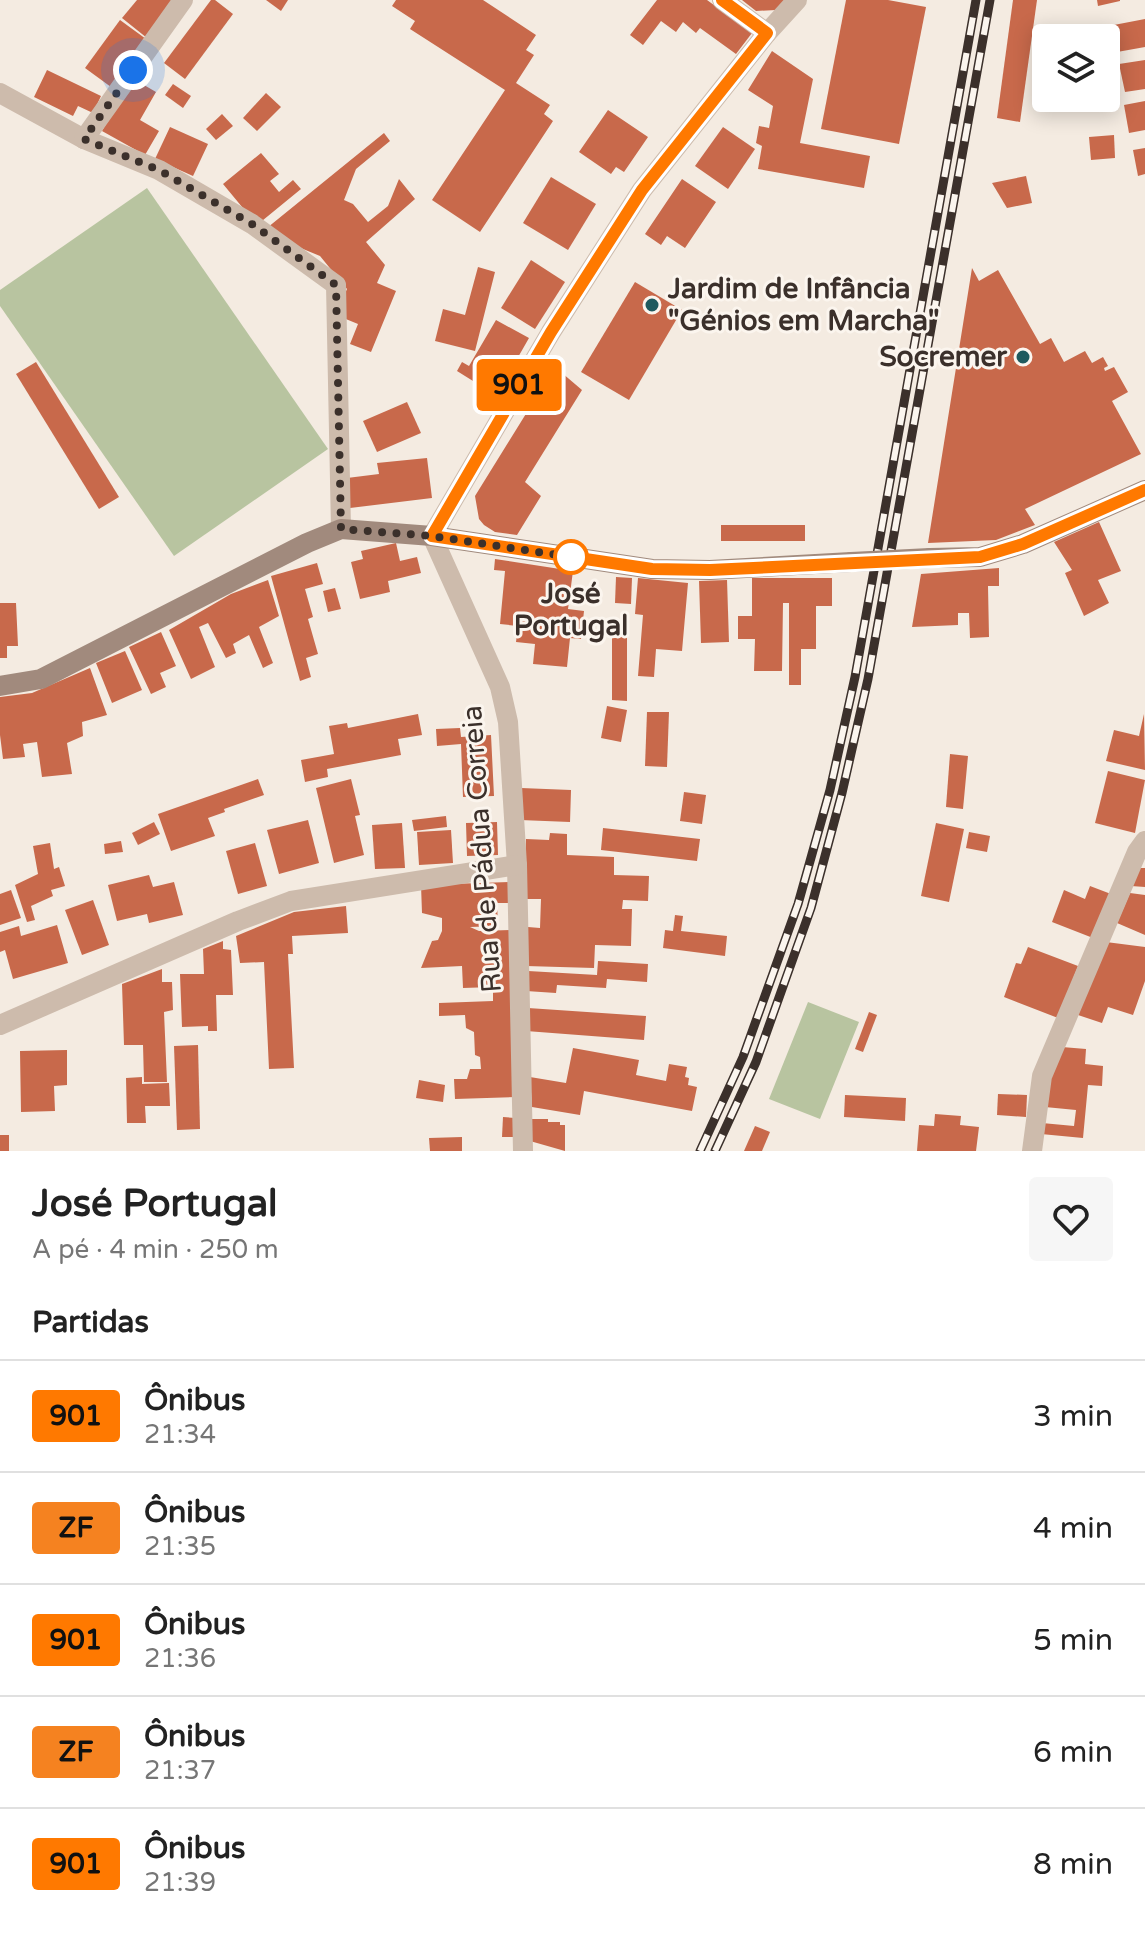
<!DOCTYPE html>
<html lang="pt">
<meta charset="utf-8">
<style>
:root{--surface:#fff;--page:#f6f6f6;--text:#222;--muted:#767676;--line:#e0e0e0}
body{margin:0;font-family:"Varela Round",sans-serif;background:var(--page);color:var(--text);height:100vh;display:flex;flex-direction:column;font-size:30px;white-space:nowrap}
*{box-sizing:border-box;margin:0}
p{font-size:26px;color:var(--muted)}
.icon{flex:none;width:44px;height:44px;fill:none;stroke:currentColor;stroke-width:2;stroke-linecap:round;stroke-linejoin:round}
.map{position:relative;height:1151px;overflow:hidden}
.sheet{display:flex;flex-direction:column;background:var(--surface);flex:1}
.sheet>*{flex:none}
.badge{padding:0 16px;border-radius:6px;font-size:28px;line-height:52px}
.fabs{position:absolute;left:1032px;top:24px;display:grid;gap:16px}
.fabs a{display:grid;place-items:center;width:88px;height:88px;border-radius:8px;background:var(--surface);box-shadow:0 4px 20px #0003;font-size:40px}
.you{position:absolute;width:40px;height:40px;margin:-20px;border:6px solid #fff;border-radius:50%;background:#1a73e8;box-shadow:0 0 0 12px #1a73e833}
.map>.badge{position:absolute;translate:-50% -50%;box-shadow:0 0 0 4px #fff}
h2{padding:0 32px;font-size:30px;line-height:72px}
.round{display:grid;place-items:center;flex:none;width:84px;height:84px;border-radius:8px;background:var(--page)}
.headline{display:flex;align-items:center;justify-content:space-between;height:136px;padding:0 32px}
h1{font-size:38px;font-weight:800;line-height:60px}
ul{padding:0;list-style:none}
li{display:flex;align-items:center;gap:24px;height:112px;padding:0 32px;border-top:2px solid var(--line)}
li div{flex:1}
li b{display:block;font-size:30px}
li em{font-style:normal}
li .badge{min-width:88px;font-weight:700;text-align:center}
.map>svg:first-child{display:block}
</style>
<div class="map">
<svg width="1145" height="1151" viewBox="0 0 1145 1151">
<rect width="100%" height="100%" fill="#f4ebe1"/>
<g fill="#b8c4a0">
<path d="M147 188 328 449 174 556 0 306V290Z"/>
<path d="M808 1002 859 1022 820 1119 769 1099Z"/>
</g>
<g fill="#c8694b">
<path d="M137 0H177L147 38 122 18Z"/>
<path d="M211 0H215L233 14 185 79 164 63Z"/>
<path d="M266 0H288L281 11Z"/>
<path d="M396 0H483L536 35 526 50 534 55 516 83 550 105 544 114 553 121 480 232 432 200 505 90 410 29 415 21 392 6Z"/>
<path d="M657 0H707L752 33 736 54 700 28 696 33 683 22 676 32 661 21 643 45 630 35Z"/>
<path d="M742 0H786L776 10 756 11Z"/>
<path d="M846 0H888L926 7 899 144 821 129Z"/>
<path d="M1013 0H1037L1020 122 997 118Z"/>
<path d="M1097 0H1120V1L1098 6Z"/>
<path d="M1145 19V47L1106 54V38H1095L1093 29Z"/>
<path d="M120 20 146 39 111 87 85 68Z"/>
<path d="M772 51 813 79 800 143 870 156 864 188 758 169 762 146 756 143 759 126 769 128 773 106 748 90Z"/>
<path d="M1145 60V89L1125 92 1119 64Z"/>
<path d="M47 70 101 96 93 113 78 106 73 116 34 97Z"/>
<path d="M132 78 156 92 140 120 159 131 145 155 102 131Z"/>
<path d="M173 84 191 96 183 108 165 95Z"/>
<path d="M266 93 281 107 257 131 243 118Z"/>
<path d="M1145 101V130L1129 133 1124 105Z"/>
<path d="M608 110 648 137 624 172 616 167 611 174 579 152Z"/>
<path d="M222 114 233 126 216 140 206 129Z"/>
<path d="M170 127 208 144 193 176 155 159Z"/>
<path d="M723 127 755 149 728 189 695 166Z"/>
<path d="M384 133 390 141 356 169 344 200 353 204 368 222 388 206 399 179 415 199 366 242 385 265 377 283 396 291 371 352 350 344 358 324 336 315 347 289 320 256 262 232Z"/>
<path d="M1114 135 1115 158 1091 160 1089 137Z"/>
<path d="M1145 148V174L1138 176 1133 150Z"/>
<path d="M261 153 279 174 270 181 279 192 293 180 301 189 257 225 223 184Z"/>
<path d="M1026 176 1032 203 1007 208 992 183Z"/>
<path d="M551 177 596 204 568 250 523 223Z"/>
<path d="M682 179 716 202 685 248 667 236 661 245 645 234Z"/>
<path d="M531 260 565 282 535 329 501 308Z"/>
<path d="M478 267 495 272 475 351 435 341 443 309 465 315Z"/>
<path d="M972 268 979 281 998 270 1040 344 1051 338 1064 362 1085 351 1092 363 1103 357 1108 366 1104 368 1105 371 1114 367 1128 392 1112 401 1141 454 1025 509 1035 525 996 540 928 543Z"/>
<path d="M635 282 682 310 629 400 581 372Z"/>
<path d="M496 320 529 338 501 387 486 378 481 386 457 371 462 362 469 366Z"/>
<path d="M36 362 119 497 99 509 16 374Z"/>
<path d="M555 367 582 390 525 482 541 496 517 535 495 532 484 525 479 519 475 496Z"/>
<path d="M407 402 421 433 377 452 363 421Z"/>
<path d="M427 458 432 498 350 508 347 478 379 474 377 463Z"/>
<path d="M1099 522 1121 571 1098 580 1109 603 1084 616 1065 573 1072 570 1054 542Z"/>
<rect x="721" y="525" width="84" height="16"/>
<path d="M396 543 400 561 417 557 421 573 388 581 390 592 360 599 351 562 363 559 361 551Z"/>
<path d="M495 559 573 571 568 609 584 611 581 639 570 638 567 667 533 664 535 644 516 642 518 626 500 624 505 571 494 570Z"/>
<path d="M317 563 323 584 305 589 313 617 308 619 318 654 306 658 311 677 300 681 271 576Z"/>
<path d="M999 568V586H988L989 637 970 638 969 613H958V625L912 627 921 574Z"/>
<path d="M616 577 632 578 631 604 615 603Z"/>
<path d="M638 578 688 583 682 651 656 649 654 677 638 676 643 615 635 614Z"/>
<path d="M752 578H832V606H816V649H801V685H789V603H783L782 671H754L755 639H738V616H752Z"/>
<path d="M268 580 279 616 259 627 273 663 263 668 249 635 233 644 236 653 226 658 208 623 199 627 215 667 191 679 169 630 231 594Z"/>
<path d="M727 580 729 642 701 643 699 581Z"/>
<path d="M335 588 341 609 328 612 323 591Z"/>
<path d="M0 603H16L18 646H7V658H0Z"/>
<path d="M161 632 176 666 160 673 166 687 151 694 129 647Z"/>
<path d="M612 633H627V701L612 700Z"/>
<path d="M125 651 142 690 112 703 96 663Z"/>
<path d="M90 668 107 715 82 722 83 736 67 743 72 774 42 777 37 742 23 744 25 757 3 759 0 735V697L32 693Z"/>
<path d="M607 706 627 710 621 742 601 738Z"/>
<path d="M647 712H669L667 767 645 766Z"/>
<path d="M418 714 422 735 398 739 401 755 327 769 328 777 305 782 301 760 334 754 329 726 347 723 348 728Z"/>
<path d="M1144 714 1145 770 1106 761 1114 730 1139 736Z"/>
<path d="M460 728 461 737 491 735 494 796 463 797 461 744 437 746 436 729Z"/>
<path d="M950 754 968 756 963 809 946 807Z"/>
<path d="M1108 771 1145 780 1135 833 1095 823Z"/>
<path d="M258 779 264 795 224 809 225 812 208 818 215 836 171 851 158 814Z"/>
<path d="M351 779 360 815 355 816 364 855 334 863 316 788Z"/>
<path d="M521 788 571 790 570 822 520 820Z"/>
<path d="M684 792 706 795 702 824 680 821Z"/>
<path d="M446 816 447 827 414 831 412 820Z"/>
<path d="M308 820 319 863 279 874 267 830Z"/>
<path d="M154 822 160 834 138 845 132 833Z"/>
<path d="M497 822 498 855 467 856 466 823Z"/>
<path d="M402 823 405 868 375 869 372 825Z"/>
<path d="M936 823 964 829 949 902 921 896Z"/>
<path d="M603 828 700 839 697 861 601 850Z"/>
<path d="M451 830 453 863 419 865 417 832Z"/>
<path d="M969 832 990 836 987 852 966 848Z"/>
<path d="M550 833 567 834V855L614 857V875L649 876 648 901 623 900 622 909H632L631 946 595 945 594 968 526 966 528 927 540 928 541 899H524L526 839 549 840Z"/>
<path d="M121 841 123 852 105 854 104 844Z"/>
<path d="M50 843 54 869 59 867 65 886 51 890 53 896 31 906 35 920 27 922 15 885 38 874 33 846Z"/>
<path d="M255 843 267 886 238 894 226 851Z"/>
<path d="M1139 868H1145V887L1131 886Z"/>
<path d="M149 875 153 887 174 882 183 915 149 923 147 914 117 921 108 885Z"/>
<path d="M509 882 510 903H497L498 926 470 927 479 931 511 930 516 1097 455 1099 454 1079H467L470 1069H481L480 1057 475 1055 474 1032 466 1028 465 1015 439 1016V1003L493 1001V987L463 988 462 966 421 968 432 941 438 940 442 931V918L422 913 421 885Z"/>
<path d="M1090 886 1111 894 1093 938 1052 922 1064 890 1085 899Z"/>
<path d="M11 890 21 918 0 925V894Z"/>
<path d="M1130 893 1145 895V935L1117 923Z"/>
<path d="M93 900 109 945 82 955 65 910Z"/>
<path d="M346 906 348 933 292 936 293 954H288L294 1068 269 1069 264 962 240 963 236 936 294 912Z"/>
<path d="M675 915 683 916 681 931 727 936 725 956 663 948 665 930 673 931Z"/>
<path d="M57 925 68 963 13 979 5 950 0 952V932L19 926 21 936Z"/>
<path d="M223 941V949L231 950 233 995H216L217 1031H208V1026L182 1027 180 974H204L203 949Z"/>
<path d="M1106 942 1145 947V981L1133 1015 1108 1007 1102 1023 1078 1015Z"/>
<path d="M1028 947 1078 966 1058 1018 1004 997 1016 963 1021 964Z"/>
<path d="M598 961 648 964 647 982 607 979 606 988 557 985 556 993 526 991 528 971 597 975Z"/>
<path d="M162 969V982H172L173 1010 164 1012 167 1082H144L143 1045H124L122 984Z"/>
<path d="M528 1008 646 1016 644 1040 526 1031Z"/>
<path d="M869 1012 877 1015 863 1052 855 1049Z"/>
<path d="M198 1045 200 1129 177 1130 174 1046Z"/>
<path d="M1062 1047 1086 1049 1085 1064 1103 1066 1102 1086 1088 1085 1083 1138 1041 1134 1042 1123 1074 1126 1076 1110 1045 1107 1048 1087Z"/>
<path d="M573 1048 639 1060 636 1075 666 1081 669 1064 687 1067 685 1077 689 1078 688 1085 697 1087 692 1111 584 1091 580 1115 532 1107 530 1077 566 1083Z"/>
<path d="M67 1050V1085L54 1086 55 1111 21 1112 20 1051Z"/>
<path d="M142 1077V1084L169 1083 170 1106H145L146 1123H127L126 1078Z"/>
<path d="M419 1080 445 1085 443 1102 416 1098Z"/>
<path d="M998 1094 1027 1095 1026 1117 997 1115Z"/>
<path d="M845 1095 906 1098 905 1121 844 1117Z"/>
<path d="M935 1114 961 1116 960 1125 979 1127 976 1151H917L919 1125 934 1126Z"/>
<path d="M503 1117 516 1118 515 1137H502Z"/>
<path d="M530 1119H548V1122H560V1125H565V1151L530 1141Z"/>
<path d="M755 1126 770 1132 762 1151H744Z"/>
<rect x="0" y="1135" width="9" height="16"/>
<path d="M462 1137V1151H430L429 1138Z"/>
</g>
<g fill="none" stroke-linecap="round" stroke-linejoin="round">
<g stroke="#cdbbac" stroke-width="20">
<path d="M767 33 797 0"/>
<path d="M0 93 84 139 159 170 252 224 336 285 341 529"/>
<path d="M84 139 183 0"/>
<path d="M432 536 500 687 508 722 517 865 523 1151"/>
<path d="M0 1025 238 921 291 901 517 865"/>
<path d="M1032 1151 1042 1076 1137 852 1145 841"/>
</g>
<path stroke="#cdbbac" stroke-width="20" d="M432 536 551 332 642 190 767 33 722 0"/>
<g stroke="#a18a7d" stroke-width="20">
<path d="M930 558 980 557 1023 544 1145 490"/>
<path d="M0 686 41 679 307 543 341 529 432 536 652 569 710 570 851 562"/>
</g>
<defs>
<g id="rail">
<path d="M700 1151 743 1057 798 904 830 790 855 677 976 0"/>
<path d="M715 1151 756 1062 811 908 842 793 868 679 990 0"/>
</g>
</defs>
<use href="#rail" stroke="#3b302b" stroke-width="9"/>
<use href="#rail" stroke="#fbf5ee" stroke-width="6" stroke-dasharray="18" stroke-linecap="butt"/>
<path stroke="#a18a7d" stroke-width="20" d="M851 562 930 558"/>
</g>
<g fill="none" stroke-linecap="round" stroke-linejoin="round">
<defs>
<path id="line" d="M722 0 767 33 642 190 551 332 432 536 652 569 710 570 980 557 1023 544 1145 490"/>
</defs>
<use href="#line" stroke="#fff" stroke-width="18"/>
<use href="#line" stroke="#ff7900" stroke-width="12"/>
<path stroke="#3b302b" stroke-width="8" stroke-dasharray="0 14.4" d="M133 70 84 139 159 170 252 224 336 285 341 529 432 536 571 557"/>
</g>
<g fill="#1f5a5e" stroke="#fbf5ee" stroke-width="3">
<circle cx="652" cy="305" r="8"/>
<circle cx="1023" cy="357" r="8"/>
</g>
<circle fill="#fff" stroke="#ff7900" stroke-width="4" cx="571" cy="557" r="16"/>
<g text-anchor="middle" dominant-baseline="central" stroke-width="6" stroke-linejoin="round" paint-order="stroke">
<g font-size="28" font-weight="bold" fill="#3b302b" stroke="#fbf5ee" text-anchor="start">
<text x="668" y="289">Jardim de Infância<tspan x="668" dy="32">"Génios em Marcha"</tspan></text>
<text x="1007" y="357" text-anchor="end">Socremer</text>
</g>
<g font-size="28" font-weight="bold" fill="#3b302b" stroke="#fbf5ee">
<text x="571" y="594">José<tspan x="571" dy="32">Portugal</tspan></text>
</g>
<g font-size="28" fill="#3b302b" stroke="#fbf5ee">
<text transform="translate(482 849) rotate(-94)">Rua de Pádua Correia</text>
</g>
</g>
</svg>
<div class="fabs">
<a><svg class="icon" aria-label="layers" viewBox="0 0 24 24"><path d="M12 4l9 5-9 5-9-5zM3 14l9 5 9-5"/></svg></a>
</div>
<div class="you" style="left:133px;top:70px"></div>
<b class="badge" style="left:519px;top:385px;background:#ff7900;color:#111">901</b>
</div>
<section class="sheet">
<div class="headline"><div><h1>José Portugal</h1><p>A pé · 4 min · 250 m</p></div><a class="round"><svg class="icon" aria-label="heart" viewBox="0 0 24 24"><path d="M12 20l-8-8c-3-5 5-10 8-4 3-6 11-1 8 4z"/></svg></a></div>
<h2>Partidas</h2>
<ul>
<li><span class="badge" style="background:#ff7900;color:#111">901</span><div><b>Ônibus</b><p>21:34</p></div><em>3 min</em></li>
<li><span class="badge" style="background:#f58220;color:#111">ZF</span><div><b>Ônibus</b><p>21:35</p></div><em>4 min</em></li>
<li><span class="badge" style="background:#ff7900;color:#111">901</span><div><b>Ônibus</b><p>21:36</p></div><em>5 min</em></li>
<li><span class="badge" style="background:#f58220;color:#111">ZF</span><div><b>Ônibus</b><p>21:37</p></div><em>6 min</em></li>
<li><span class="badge" style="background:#ff7900;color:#111">901</span><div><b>Ônibus</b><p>21:39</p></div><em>8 min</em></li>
</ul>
</section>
